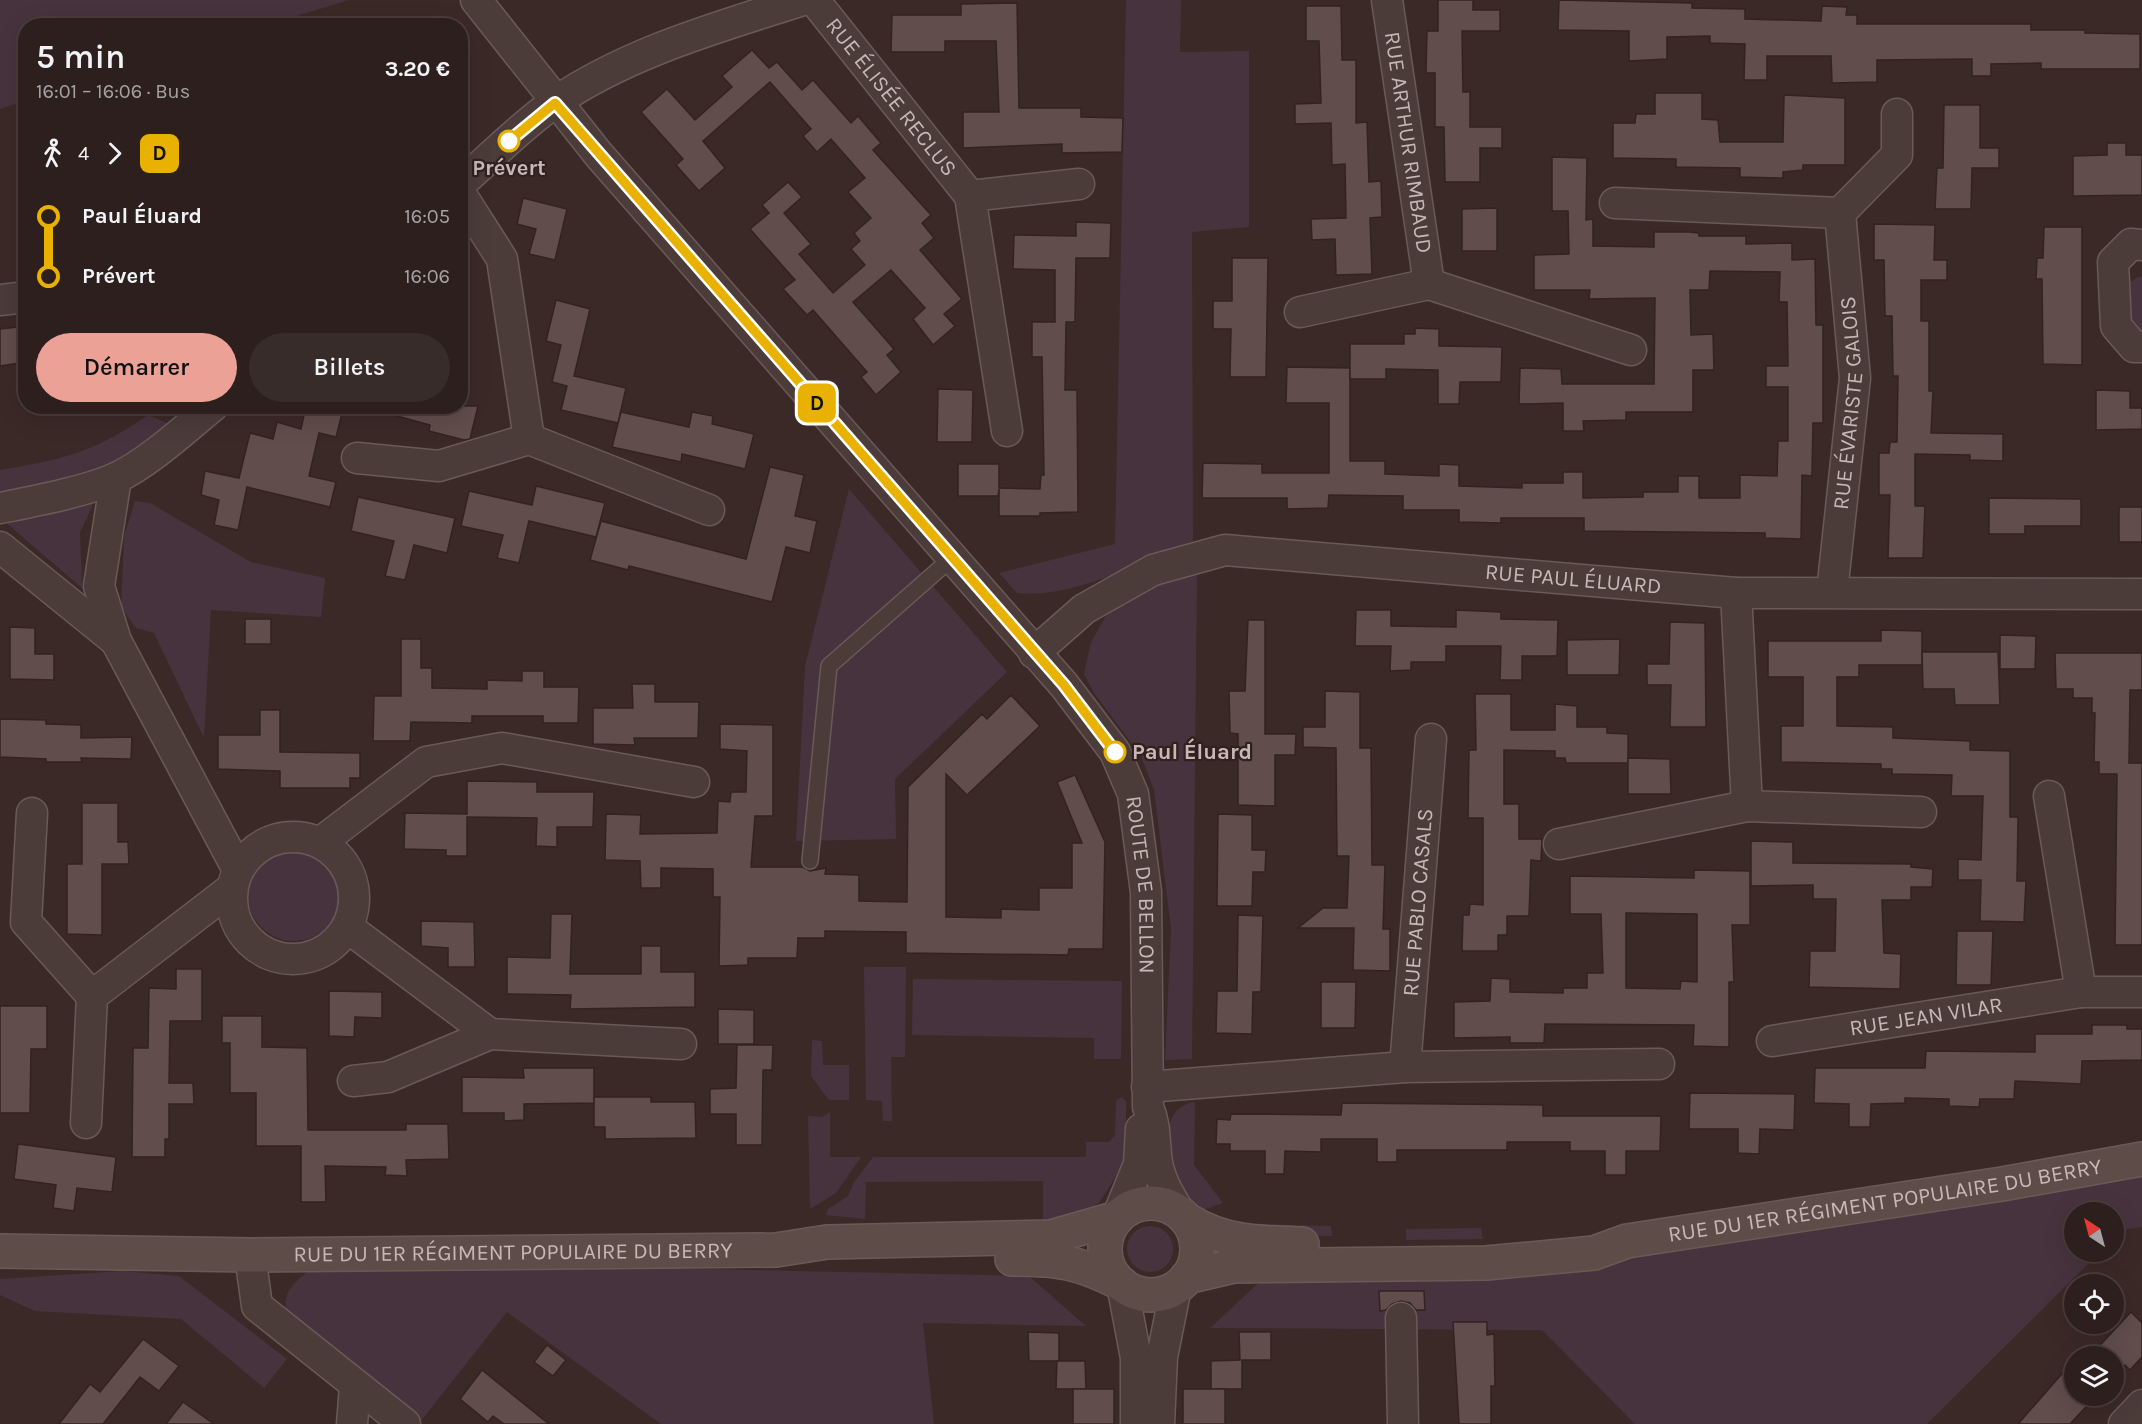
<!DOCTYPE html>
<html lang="fr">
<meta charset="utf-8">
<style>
:root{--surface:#2c1f1d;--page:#382c2a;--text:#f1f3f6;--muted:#a6a2a4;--line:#483d3b;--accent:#eca196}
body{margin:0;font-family:Karla,sans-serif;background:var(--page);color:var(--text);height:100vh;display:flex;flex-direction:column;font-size:22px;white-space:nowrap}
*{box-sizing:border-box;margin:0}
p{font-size:20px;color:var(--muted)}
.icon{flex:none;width:33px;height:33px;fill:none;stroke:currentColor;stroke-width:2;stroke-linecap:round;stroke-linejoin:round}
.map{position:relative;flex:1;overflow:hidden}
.side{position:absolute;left:18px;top:18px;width:450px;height:396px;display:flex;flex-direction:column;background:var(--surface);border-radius:24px;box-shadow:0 6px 24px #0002,0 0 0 2px var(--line)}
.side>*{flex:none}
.badge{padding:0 12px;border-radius:9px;font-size:21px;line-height:39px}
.needle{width:39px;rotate:324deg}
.controls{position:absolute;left:2064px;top:1202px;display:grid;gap:12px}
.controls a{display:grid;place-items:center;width:60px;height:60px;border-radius:50%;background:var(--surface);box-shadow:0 6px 24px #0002,0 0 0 2px var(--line);font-size:30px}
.map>.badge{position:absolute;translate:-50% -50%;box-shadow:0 0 0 3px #fff}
.legs{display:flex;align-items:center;gap:9px;height:66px;padding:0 18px;font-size:20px}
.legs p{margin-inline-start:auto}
.overview{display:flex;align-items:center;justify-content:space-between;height:102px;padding:0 18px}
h1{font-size:33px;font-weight:600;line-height:45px}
.primary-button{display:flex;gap:12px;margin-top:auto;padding:12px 18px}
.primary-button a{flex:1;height:69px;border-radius:36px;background:var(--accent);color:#111;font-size:24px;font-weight:600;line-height:69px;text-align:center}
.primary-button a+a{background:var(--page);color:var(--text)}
ul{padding:0 18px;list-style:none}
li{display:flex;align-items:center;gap:21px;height:60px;font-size:22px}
li i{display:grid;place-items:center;width:9px;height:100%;margin:0 8px;background:currentColor}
li i::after{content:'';width:15px;height:15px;margin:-8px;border:4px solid;border-radius:50%;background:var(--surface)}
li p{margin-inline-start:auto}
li:first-child i{background:linear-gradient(#0000 50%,currentColor 0)}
li:last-child i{background:linear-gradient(currentColor 50%,#0000 0)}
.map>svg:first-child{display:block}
</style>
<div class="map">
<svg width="2142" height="1424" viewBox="0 0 2142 1424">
<rect width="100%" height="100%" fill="#3b2927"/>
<g fill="#47333e">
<path d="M0 0H349L267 25 26 26 25 101 0 109Z"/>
<path d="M1126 0H1181L1180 52 1249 51V227L1192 232 1193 541C1140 562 1074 599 1017 593L999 573 1115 544Z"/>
<path d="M2138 277H2142V333L2125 320 2126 285Z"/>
<path d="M148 415 169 424 142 447 103 471 0 495V470C64 459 93 453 148 415Z"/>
<path d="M849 489 1007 672 895 779 896 839 796 841 805 666Z"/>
<path d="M96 498 80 532 82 588 4 521Z"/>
<path d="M135 501 150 503 251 562 325 578 321 617 211 610 204 738 154 633 136 628 121 607 124 536Z"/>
<path d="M1197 570 1192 1059 1165 1060 1171 929 1154 790 1141 756 1094 693 1084 674 1091 642 1106 616 1140 593Z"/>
<circle cx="294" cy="895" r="46"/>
<path d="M864 967H906L905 1057H891L892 1121H883L882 1101 866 1100Z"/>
<path d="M913 979 1122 981 1121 1059H1094V1038L912 1035Z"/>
<path d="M812 1040 822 1041 823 1065H849V1100H829L811 1076Z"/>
<path d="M1121 1097 1126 1101V1155L1121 1168 1099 1203 1079 1216 1043 1224V1181L866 1182 865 1219 826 1215 828 1209 848 1196 854 1182 873 1157H1086V1142H1109L1115 1135 1116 1101Z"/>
<path d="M1195 1102 1194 1165 1223 1203 1203 1210C1195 1203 1186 1196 1180 1187 1165 1162 1157 1107 1195 1102Z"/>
<path d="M830 1112V1157H861L836 1193 810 1209 808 1116 822 1117Z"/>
<path d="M2142 1174V1227L2122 1230 2114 1239V1212H2074V1251H2101L1927 1424H1635L1542 1330 1210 1328 1266 1276 1619 1260Z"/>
<path d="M1258 1224 1331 1226 1332 1236 1259 1235Z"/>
<circle cx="1150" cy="1249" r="23"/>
<path d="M1481 1228 1483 1239 1406 1240V1229Z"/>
<path d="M514 1265 1029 1276 1086 1326 923 1323 934 1424H661L507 1312 420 1422 287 1315C281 1292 295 1281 313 1268Z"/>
<path d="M122 1271 179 1276 287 1359 264 1388 181 1319 35 1311 0 1295V1279Z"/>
</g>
<g fill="#614d4b" stroke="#322321" stroke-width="1.5" fill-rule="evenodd">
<path d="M1438 0H1473V10H1500V31H1462L1463 92H1470V127H1502V148H1480V182H1445L1444 127H1435V73H1426L1427 31H1438Z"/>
<path d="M1559 0 1692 3V8L1745 9V19L1821 21 1822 6 1847 7 1846 15H1857V24H2031V30H2085V33L2140 34V69H2041V63L1991 64V76H1972V59L1877 60V82L1832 83 1831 56H1767V80H1744L1745 44 1710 43V36L1667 37V59L1629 61V31L1558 30Z"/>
<path d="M1017 3 1019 108H1081V117L1123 118 1122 152 1062 153V144L963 148V112H999L996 41H945V52H891L892 15H961V4Z"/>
<path d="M1306 6H1341L1342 60H1356V123L1367 122 1369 182 1381 181 1382 217 1370 218 1372 274 1336 275 1335 239 1312 240 1311 219 1346 218 1345 164 1332 165 1331 123 1295 124V104L1321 103 1319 41H1306Z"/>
<path d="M752 50 769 68 777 62 802 90 813 80 851 123 858 116 881 143 873 150 931 215 922 223 934 238 920 250 962 299 944 314 955 326 933 345 913 319 925 308 891 270 853 302 894 349 887 355 901 372 876 395 861 377 867 372 813 310 807 315 783 289 795 280 750 229 769 213 762 205 788 182 802 197 784 213 811 244 799 254 833 293 865 265 851 249 860 241 854 233 871 218 848 192 865 178 831 139 817 152 803 136 811 129 770 82 703 141 725 168 699 191 676 165 683 159 641 112 667 89 695 120 732 87 722 76Z"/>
<path d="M1655 93H1702V119L1718 120 1720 142H1783L1784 95 1845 98V165H1803V170L1783 172V178L1740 177V168L1676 167V159L1613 158V123H1635L1636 114H1655Z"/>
<path d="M1944 105H1980V148H1999V168H1972L1971 209H1935L1937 168H1943Z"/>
<path d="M2107 143H2126V155H2142V195L2073 196V156L2107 155Z"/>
<path d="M1552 157 1587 158 1586 220 1593 219V246L1654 247V232H1689L1699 233V236H1746V244L1792 243V260L1815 259 1816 325H1823V423H1813L1812 476 1802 475 1801 539 1765 538V533L1584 531V518H1501V523L1459 522V510H1403V496L1329 495 1328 508 1287 509V498H1202L1203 463 1262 464V473H1329V403H1286L1287 367 1350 368V461H1385V474L1439 476V464L1459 465V486L1522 488V483H1563V472H1583V498L1643 497V492H1678V476H1699V498H1740V475L1777 476 1778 441H1788V387H1766V366H1788L1787 302H1779L1780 272 1710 271 1709 290H1690L1691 335 1713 334 1714 370H1693V412H1626V420L1583 421 1584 431H1563V403L1519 404 1520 368 1561 369 1562 384H1654L1655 298 1589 299 1590 290H1534V255L1569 254 1568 211H1552Z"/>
<path d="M523 198 567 209 555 260 529 254 536 229 517 224Z"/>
<path d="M1497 208V251H1462V209Z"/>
<path d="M1076 222 1111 223 1110 258H1076L1075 322H1066L1065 390H1077L1078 512 1040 513V516H999V489L998 496H958V464H999V488L1040 489 1041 475H1044L1042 357H1032V322H1055V270L1013 269 1014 235 1076 236Z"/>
<path d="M1874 224 1935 225 1934 260H1947V280H1921V321H1929V391H1933L1931 433 2003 434V461L1970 460V455L1915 454V506H1925L1923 558H1888L1890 495H1879V453H1889L1890 442H1897L1898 376H1893L1892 316H1885L1884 260H1874Z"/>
<path d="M2044 227H2082V365L2043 364 2042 279H2036L2037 258H2043Z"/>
<path d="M1232 258H1268L1266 377H1230L1231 329H1213V301H1232Z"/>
<path d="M556 300 590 309 574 376 626 388 618 423 561 410 567 386 552 382 561 345 546 341Z"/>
<path d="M26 326V362L0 366V329Z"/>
<path d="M1415 328 1439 329V346L1502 347 1501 382H1460L1459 404H1438V370L1386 369V379H1350V344H1404V334H1415Z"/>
<path d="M938 389 973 390 972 442H937Z"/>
<path d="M2096 390 2130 391V408H2142V429L2096 430Z"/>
<path d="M306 406H344L336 437 319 433 309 476 336 482 330 507 247 487 238 530 214 525 219 500 201 495 205 471 239 478 250 433 273 439 277 422 301 429Z"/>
<path d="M387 406H478L470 439 464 440 429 431 430 425 386 413Z"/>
<path d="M621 412 689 427 692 412 713 416 712 424 754 434 745 469 682 454 681 462 612 447Z"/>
<path d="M770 467 804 475 795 516 817 521 810 553 786 547 772 602 629 566 628 570 590 560 601 521 746 559Z"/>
<path d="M536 486 605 503 596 537 529 521 519 563 497 558 503 535 461 526 469 491 532 505Z"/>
<path d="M358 497 455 518 447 553 414 545 405 580 385 576 394 541 351 531Z"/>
<path d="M1989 498 2081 499V526H2025V534H1989Z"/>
<rect x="2119" y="507" width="23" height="35"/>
<path d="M1356 610H1391V626L1456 627V610L1501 612V619L1558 620 1557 656H1522V680H1500L1501 646H1446V662H1411V670L1390 671 1391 646H1355Z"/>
<rect x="245" y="619" width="26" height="25"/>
<path d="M1248 620H1265V734H1296L1295 755H1275V806L1238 805V734L1230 733 1229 691H1245Z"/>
<path d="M1670 622 1705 623 1706 727H1670L1671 685H1647V664H1669Z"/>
<path d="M10 627 35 628V654H54V680L10 679Z"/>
<path d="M1881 630 1922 631V665H1859V677H1837V726L1893 727V738L1970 741V750L2010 751V817H2018L2017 881H2026L2024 922 1980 921 1981 880H1958V859L1981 860 1983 796H1951L1952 775 1892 774V769H1881V764L1781 762V726H1803V677H1768V641H1881Z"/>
<path d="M2000 635 2036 636 2035 669H2000Z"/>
<path d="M401 639H421V668H432V688L487 689V680L522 681V671H544V687H579L578 723H543V716H472V723L411 722 410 741H373L374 696H401Z"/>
<path d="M1620 639 1619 675H1567V640Z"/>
<path d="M1922 652H1998L2000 705H1955L1954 689H1923Z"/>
<path d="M2055 653H2142V690H2130L2129 763H2142V945H2115L2117 774H2099V762H2094L2095 713H2092V698H2073V689H2056Z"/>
<path d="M632 684H655V702H699L698 738H634L635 745 593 744V708H633Z"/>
<path d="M1325 691 1360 692V748H1371L1372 865H1385L1383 929H1390V971L1353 970 1354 928H1298L1323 908H1347L1349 856H1337L1336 748 1303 747V727H1325Z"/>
<path d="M1475 694H1511V730H1555V704L1577 706V727H1607V733L1628 734V763H1566L1565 758H1555V751L1504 750V804H1519V839H1542L1541 861 1531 860 1529 916H1507V935H1498V951H1462L1463 915H1469L1470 904 1483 905V818H1468L1469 750H1476Z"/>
<path d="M1011 695 1040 726 967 795 946 774V917L1001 918V909L1039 910V888H1072V843H1082L1057 782 1075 775 1105 842 1103 949H1069L1068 955 906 953V932L825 931V938H798L797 958H748V965L719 966 720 897H713V869L661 868V888H641L640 861 605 860 606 814 641 815 640 834 717 833 718 801 730 802 731 792H746L747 751 720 749V724L773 725V816H755L751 867H803L810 871 826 868 825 874 859 875V901L907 902 908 787 982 714 987 719Z"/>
<path d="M260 710H280V752L360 753V778H350V788H280V771L218 769V735H260Z"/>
<path d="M0 719 46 720V724L81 725V738L132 737 131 759 81 758 82 762H46V759L0 757Z"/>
<path d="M1628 758 1670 759 1671 794H1628Z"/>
<path d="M467 781 537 782V792H594L593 827H557V847L536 846 537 818 467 817V856H446V850L404 849 405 813 467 814Z"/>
<path d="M82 803H118V842H128L129 864H102V935L67 934V864H82Z"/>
<path d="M1218 814 1252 815V850H1266L1265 872H1253L1252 906H1217Z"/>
<path d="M1751 841 1793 842V863L1911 864V867L1933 869 1932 887H1911V900H1882L1884 953 1901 954 1900 989 1809 987 1810 951H1835L1836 899H1813V885L1751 886Z"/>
<path d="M1694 870 1750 871V925H1732L1734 982H1729V1047L1693 1046 1694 1025 1545 1024 1544 1043H1510V1037L1454 1038V1002L1490 1001 1491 978 1510 979V992L1563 993V988H1587V973H1603L1601 914H1570V876L1694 878ZM1626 913 1697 914V982L1681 981 1680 989 1626 988Z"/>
<path d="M551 914H572L570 974H641V946H661V972H695V1007L570 1009 571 995 507 994V957L550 958Z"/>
<path d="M1238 915 1263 916 1261 992H1253L1252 1034 1216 1033 1217 991H1237Z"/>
<path d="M421 921 474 922 475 967H448V948L421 946Z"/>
<path d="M1957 931H1993L1991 985H1956Z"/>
<path d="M176 969H202V1021H170L169 1083H193L194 1104H169V1139H165V1157H132L133 1048H148L149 988 176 989Z"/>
<path d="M1321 982H1356L1355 1028H1321Z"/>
<path d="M329 991 382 992V1018L355 1017 354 1037 329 1036Z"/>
<path d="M0 1006H47V1049H31L30 1113H0Z"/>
<path d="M718 1009 754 1010V1044H718Z"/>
<path d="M222 1016H262V1047L307 1048 308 1130H406V1124H448L449 1159 406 1160 407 1176 385 1175 386 1167 325 1166 326 1202H301V1146H256V1093H230V1043H222Z"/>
<path d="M2092 1025H2127V1029H2142V1060L2082 1061 2081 1084 2015 1081 2014 1099H1980L1979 1107 1949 1106V1099L1905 1098V1103L1871 1104 1870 1127H1849V1104L1814 1103 1815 1068H1925L1926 1051 2035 1052V1034H2092Z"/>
<path d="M737 1045H773L772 1070H763L762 1145H736V1114H710V1089L736 1088Z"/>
<path d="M523 1068H594V1103L524 1104V1120L504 1121V1113H462V1077L524 1078Z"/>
<path d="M1690 1093 1795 1094 1794 1130 1760 1129 1759 1154 1738 1153V1129H1689Z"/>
<path d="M594 1097H651V1102H695L696 1138 605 1139V1127H594Z"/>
<path d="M1342 1103 1543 1105V1116H1661L1660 1151H1626V1175H1605V1151H1570V1142H1507V1150H1397V1162H1377V1139H1321V1152L1285 1151 1284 1174H1265V1151H1230V1144H1216L1217 1119 1230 1120 1231 1114 1341 1115Z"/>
<path d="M18 1144 116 1157 112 1192 77 1188 74 1211 53 1208 56 1185 14 1179Z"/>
<path d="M1379 1291H1424L1425 1310H1416L1410 1303 1401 1301 1392 1304 1386 1310 1380 1311Z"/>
<path d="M2131 1312 2142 1323V1357L2130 1370 2125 1365 2114 1377V1356H2090Z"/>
<path d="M1453 1322H1487V1335L1494 1334 1495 1386H1491V1424H1459Z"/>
<path d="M1028 1332 1059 1333V1361H1029Z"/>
<path d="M1239 1332H1271V1360H1242V1389H1211V1361L1240 1360Z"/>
<path d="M143 1339 179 1366 159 1391 140 1377 103 1424H59L90 1384 100 1392Z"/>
<path d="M547 1345 566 1360 553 1376 534 1362Z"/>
<path d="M2074 1360V1395H2097L2070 1424H2018Z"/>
<path d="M1057 1361H1085L1086 1389H1056Z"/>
<path d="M482 1370 549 1424H504L493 1416 488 1422 460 1399Z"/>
<rect x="1073" y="1389" width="41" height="35"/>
<rect x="1183" y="1389" width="42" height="35"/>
<path d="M183 1402 214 1424H166Z"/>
</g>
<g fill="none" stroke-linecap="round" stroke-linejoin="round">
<defs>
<path id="service" d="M810 861 829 666 953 557"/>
<g id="minor">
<path id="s1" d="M476 0 599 155 1064 685 1115 752 1133 794 1146 892 1148 1107C1156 1125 1154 1143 1157 1162 1160 1180 1169 1195 1178 1210"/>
<path id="s2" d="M814 0 970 196 1007 431"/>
<path id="s3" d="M1387 0 1429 284"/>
<path d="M460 184C491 157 521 126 554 103 628 52 719 27 803 0"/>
<path d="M460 193 502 259 529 439"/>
<path d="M970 196 1079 184"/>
<path d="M1615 203 1840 213"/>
<path d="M2142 245 2131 244 2113 262 2116 326 2134 347H2142"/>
<path d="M0 300 26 297"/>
<path d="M1300 312 1429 284 1631 350"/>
<path d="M357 458 439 466 529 439 709 510"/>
<path d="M116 478 99 586 116 641 238 870"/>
<path d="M0 508C35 501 84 492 116 478 148 463 185 429 213 406"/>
<path d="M0 547 116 641"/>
<path id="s4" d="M1832 592 1855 378 1840 213 1897 155V114"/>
<path d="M1736 593 1747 806"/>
<path id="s5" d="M1034 653 1084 609 1153 570 1225 550 1736 593 2142 594"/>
<path d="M2049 796 2081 992"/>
<path d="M32 813 26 922 92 996"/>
<circle cx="293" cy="898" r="61"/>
<path d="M321 842 426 762 502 748 694 782"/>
<path d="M1559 844 1747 806 1921 812"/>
<path d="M347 927 490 1034 681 1044"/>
<path id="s6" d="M1772 1041 2081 992H2142"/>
<path id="s7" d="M1405 1067 1431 739"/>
<path d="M353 1081 388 1077 490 1034"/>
<path d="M1147 1087 1405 1067 1659 1064"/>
<path d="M86 1123 92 996 231 889"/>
<path d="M1117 1218 1139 1164 1141 1129"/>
<path d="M250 1255 257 1306 405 1424"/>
<path d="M1122 1284 1136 1358V1424"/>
<path d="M1401 1318 1403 1424"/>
<path d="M352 1424 355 1386"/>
<path d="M1159 1424 1162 1357 1176 1287"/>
<path d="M2124 1424 2142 1405"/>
</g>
<g id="secondary">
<circle cx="1151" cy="1249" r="46"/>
<path d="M1189 1221C1225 1243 1260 1243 1302 1244"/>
<path id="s8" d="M0 1251 250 1255 776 1250 827 1242 1051 1237 1117 1218"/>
<path d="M1012 1259C1059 1259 1079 1262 1122 1284"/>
<path id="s9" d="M1187 1277 1234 1266 1486 1263 1594 1253 1627 1241 2002 1184 2142 1159"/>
</g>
</defs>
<use href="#service" stroke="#695a58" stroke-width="18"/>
<use href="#minor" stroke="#695a58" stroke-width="33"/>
<use href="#secondary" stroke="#695a58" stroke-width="36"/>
<use href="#service" stroke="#4b3c3a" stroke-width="15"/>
<use href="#minor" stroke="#4b3c3a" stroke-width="30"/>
<use href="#secondary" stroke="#5e4c49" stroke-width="33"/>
</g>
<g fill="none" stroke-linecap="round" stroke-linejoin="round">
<defs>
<path id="line-1" d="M509 141 555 103 1064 685 1115 752"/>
</defs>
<use href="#line-1" stroke="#fff" stroke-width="14"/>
<use href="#line-1" stroke="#eab200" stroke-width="9"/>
</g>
<g fill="#fff" stroke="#eab200" stroke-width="3">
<circle cx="509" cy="141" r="10"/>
<circle cx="1115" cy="752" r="10"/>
</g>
<g text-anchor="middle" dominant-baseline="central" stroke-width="4.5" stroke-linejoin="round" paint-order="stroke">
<g font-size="22" fill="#c7b8b6" stroke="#30211f">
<text stroke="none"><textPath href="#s2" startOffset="124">RUE ÉLISÉE RECLUS</textPath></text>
<text stroke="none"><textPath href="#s3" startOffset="144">RUE ARTHUR RIMBAUD</textPath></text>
<text stroke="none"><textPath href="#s4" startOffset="190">RUE ÉVARISTE GALOIS</textPath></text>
<text stroke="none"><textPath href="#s5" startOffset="570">RUE PAUL ÉLUARD</textPath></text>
<text stroke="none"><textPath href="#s1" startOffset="1124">ROUTE DE BELLON</textPath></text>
<text stroke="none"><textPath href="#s7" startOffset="165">RUE PABLO CASALS</textPath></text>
<text stroke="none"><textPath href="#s6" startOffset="156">RUE JEAN VILAR</textPath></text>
<text stroke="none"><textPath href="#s9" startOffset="705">RUE DU 1ER RÉGIMENT POPULAIRE DU BERRY</textPath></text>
<text stroke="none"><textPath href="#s8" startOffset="513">RUE DU 1ER RÉGIMENT POPULAIRE DU BERRY</textPath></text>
</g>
<g font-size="22" font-weight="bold" fill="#c7b8b6" stroke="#30211f">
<text x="509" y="168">Prévert</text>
<text x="1132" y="752" text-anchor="start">Paul Éluard</text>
</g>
</g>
</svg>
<div class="controls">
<a><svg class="needle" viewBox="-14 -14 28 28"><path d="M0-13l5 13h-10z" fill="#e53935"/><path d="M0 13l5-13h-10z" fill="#a6a2a4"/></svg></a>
<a><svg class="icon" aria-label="locate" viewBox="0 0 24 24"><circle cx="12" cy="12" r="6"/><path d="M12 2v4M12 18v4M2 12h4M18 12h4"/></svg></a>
<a><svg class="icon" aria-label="layers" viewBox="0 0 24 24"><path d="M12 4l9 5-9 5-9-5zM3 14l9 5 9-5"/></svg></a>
</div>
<b class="badge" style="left:817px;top:403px;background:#eab200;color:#111">D</b>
<section class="side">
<div class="overview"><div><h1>5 min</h1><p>16:01 – 16:06 · Bus</p></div><b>3.20 €</b></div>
<div class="legs"><svg class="icon" aria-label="walk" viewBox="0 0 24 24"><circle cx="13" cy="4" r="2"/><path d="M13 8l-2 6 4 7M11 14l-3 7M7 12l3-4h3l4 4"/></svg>4<svg class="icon" aria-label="forward" viewBox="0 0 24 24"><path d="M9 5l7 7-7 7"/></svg><b class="badge" style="background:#eab200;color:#111">D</b></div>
<ul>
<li><i style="color:#eab200"></i><b>Paul Éluard</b><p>16:05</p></li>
<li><i style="color:#eab200"></i><b>Prévert</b><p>16:06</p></li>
</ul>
<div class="primary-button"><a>Démarrer</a><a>Billets</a></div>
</section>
</div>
